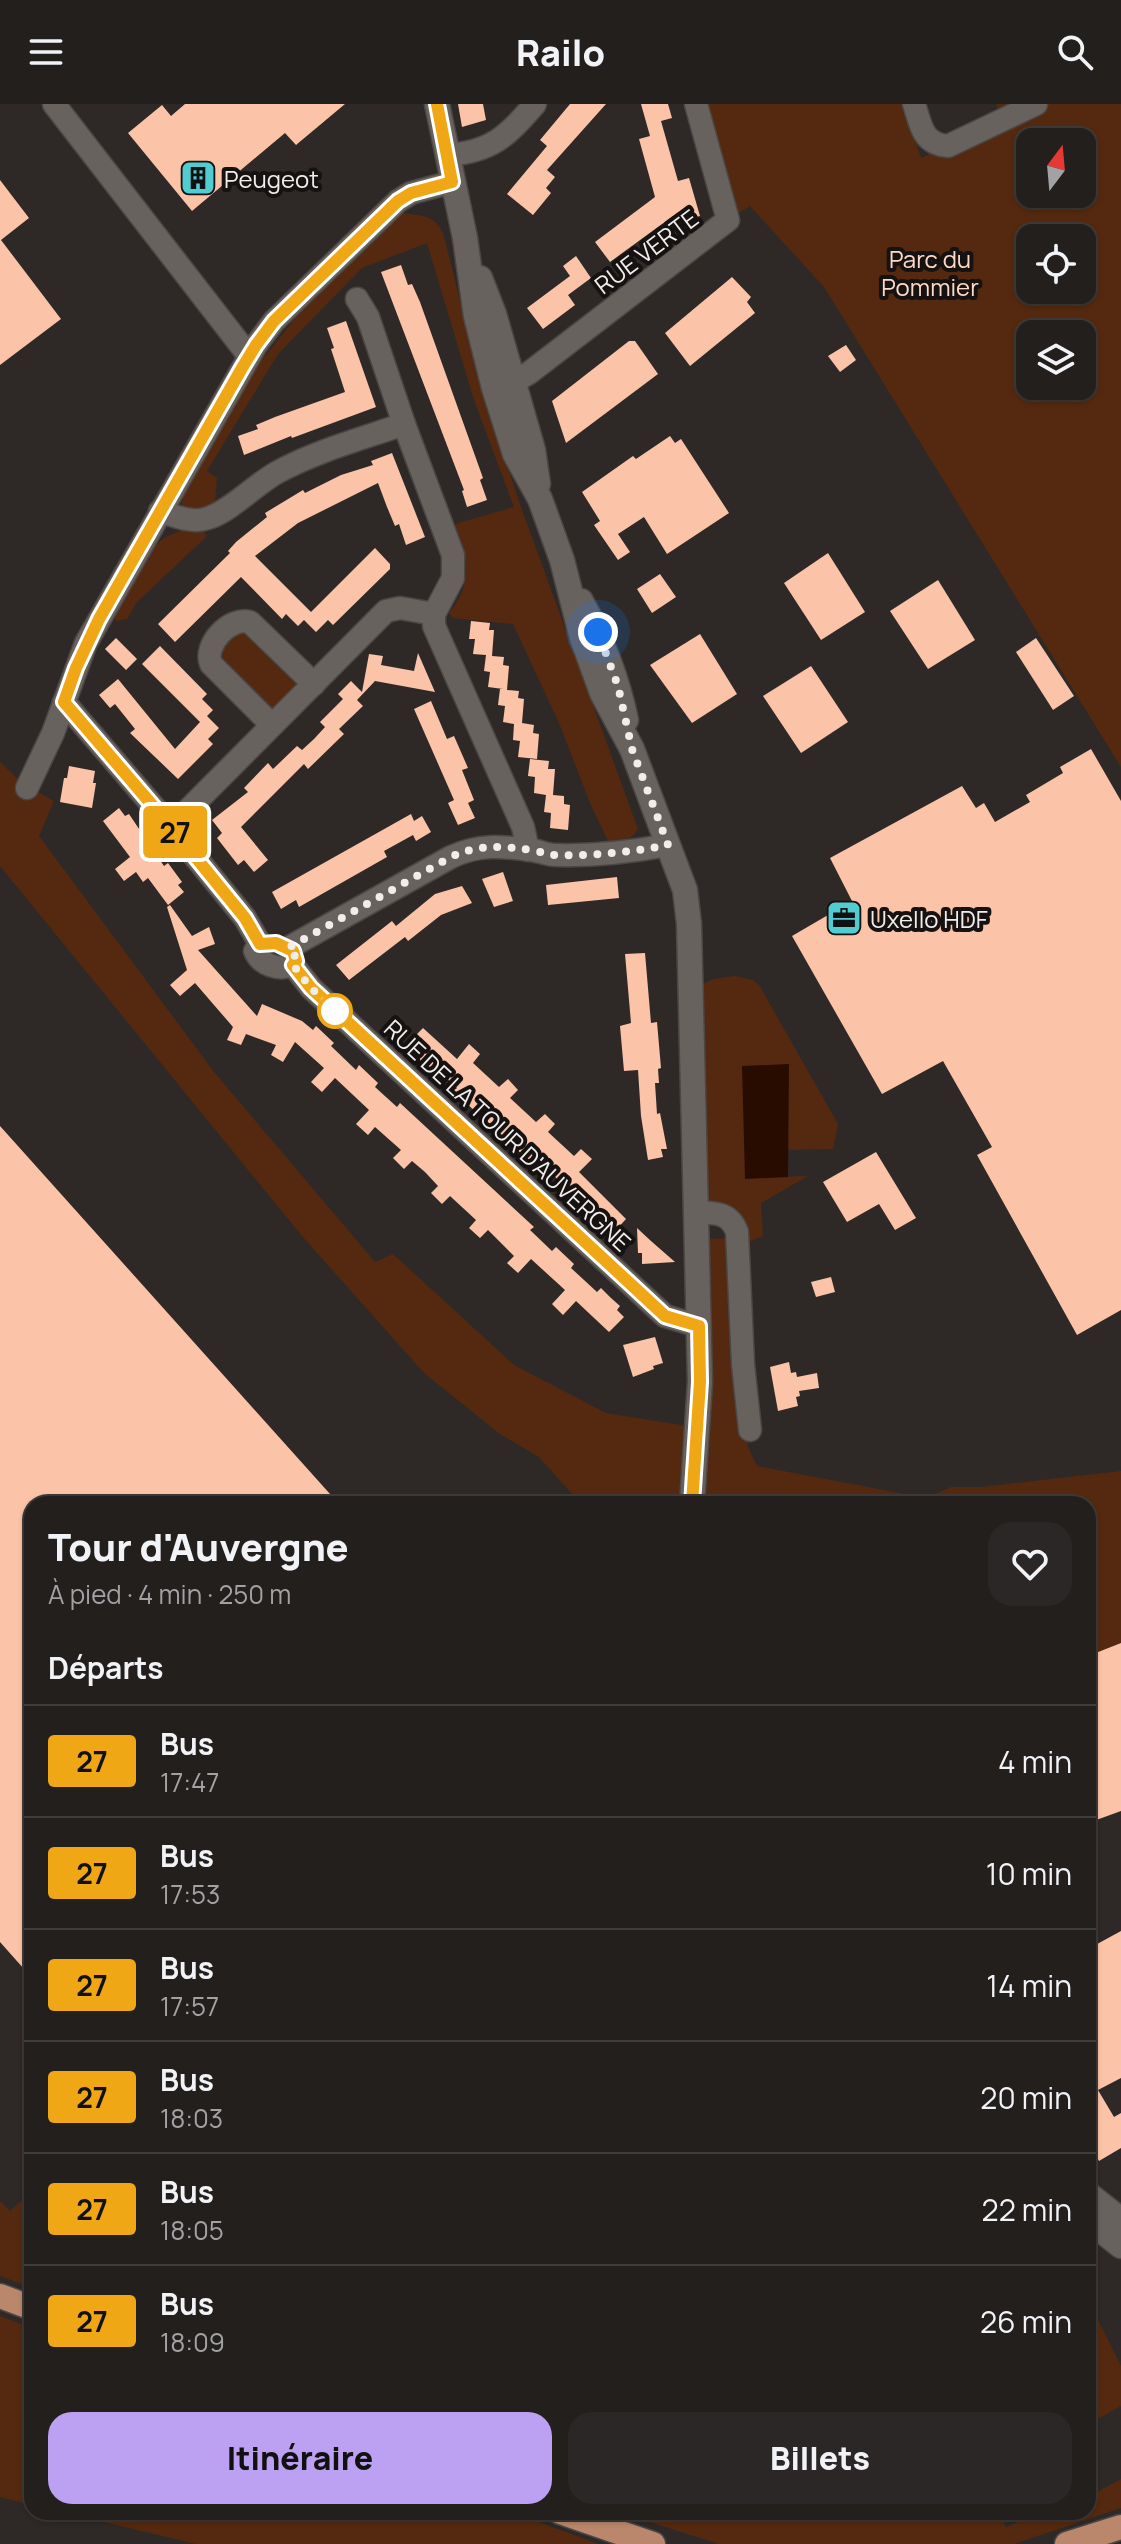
<!DOCTYPE html>
<html lang="fr">
<meta charset="utf-8">
<style>
:root{--surface:#221f1d;--page:#2a2726;--text:#f1f3f6;--muted:#a2a2a4;--line:#3f3d3b;--accent:#bca0f2}
body{margin:0;font-family:Manrope,sans-serif;background:var(--page);color:var(--text);height:100vh;display:flex;flex-direction:column;font-size:30px;white-space:nowrap}
*{box-sizing:border-box;margin:0}
p{font-size:26px;color:var(--muted)}
.icon{flex:none;width:44px;height:44px;fill:none;stroke:currentColor;stroke-width:2;stroke-linecap:round;stroke-linejoin:round}
.map{position:relative;flex:1;overflow:hidden}
.drawer{position:absolute;left:24px;top:1392px;width:1072px;height:1024px;display:flex;flex-direction:column;background:var(--surface);border-radius:24px;box-shadow:0 2px 6px #0004,0 0 0 2px var(--line)}
.drawer>*{flex:none}
.badge{padding:0 16px;border-radius:6px;font-size:28px;line-height:52px}
.needle{width:52px;rotate:16deg}
.tools{position:absolute;left:1016px;top:24px;display:grid;gap:16px}
.tools a{display:grid;place-items:center;width:80px;height:80px;border-radius:16px;background:var(--surface);box-shadow:0 2px 6px #0004,0 0 0 2px var(--line);font-size:40px}
.you{position:absolute;width:40px;height:40px;margin:-20px;border:6px solid #fff;border-radius:50%;background:#1a73e8;box-shadow:0 0 0 12px #1a73e833}
.map>.badge{position:absolute;translate:-50% -50%;box-shadow:0 0 0 4px #fff}
h2{padding:0 24px;font-size:30px;line-height:72px}
.round{display:grid;place-items:center;flex:none;width:84px;height:84px;border-radius:24px;background:var(--page)}
.overview{display:flex;align-items:center;justify-content:space-between;height:136px;padding:0 24px}
h1{font-size:38px;font-weight:800;line-height:60px}
.button{display:flex;gap:16px;margin-top:auto;padding:16px 24px}
.button a{flex:1;height:92px;border-radius:24px;background:var(--accent);color:#111;font-size:32px;font-weight:800;line-height:92px;text-align:center}
.button a+a{background:var(--page);color:var(--text)}
ul{padding:0;list-style:none}
li{display:flex;align-items:center;gap:24px;height:112px;padding:0 24px;border-top:2px solid var(--line)}
li div{flex:1}
li b{display:block;font-size:30px}
li em{font-style:normal}
li .badge{min-width:88px;font-weight:700;text-align:center}
header{display:flex;justify-content:space-between;align-items:center;height:104px;padding:0 24px;background:var(--surface);font-size:36px;font-weight:800}
.map>svg:first-child{display:block}
</style>
<header><svg class="icon" aria-label="menu" viewBox="0 0 24 24"><path d="M4 6h16M4 12h16M4 18h16"/></svg>Railo<svg class="icon" aria-label="search" viewBox="0 0 24 24"><circle cx="10" cy="10" r="6"/><path d="M15 15l6 6"/></svg></header>
<div class="map">
<svg width="1121" height="2440" viewBox="0 0 1121 2440">
<rect width="100%" height="100%" fill="#2e2927"/>
<g fill="#54290f" fill-rule="evenodd">
<path d="M705 0H903L921 54 1002 17 996 0H1121V663L824 183 750 102 737 110ZM1030 38H1082V90H1030ZM1030 134H1082V186H1030ZM1030 230H1082V282H1030Z"/>
<path d="M403 109C424 112 436 111 444 132L484 293 521 403 638 725 632 733 609 739 590 699 559 619 513 520 453 514 449 509C474 478 468 455 455 420L514 403 474 296 427 139 362 164 278 250 207 367 217 374 215 399C204 406 193 408 182 402L183 389 262 256 300 208Z"/>
<path d="M200 424 207 432 137 498 127 515 116 517 114 510C127 488 142 449 163 435 174 427 187 426 200 424Z"/>
<path d="M239 523 305 580 272 612 215 555 216 546Z"/>
<path d="M0 658 27 684 38 688 54 697 39 732 214 968 375 1158 393 1150 514 1261 606 1309 681 1321 707 1329 705 1135 731 1134 743 1311 748 1343 757 1362 926 1394 951 1383H982L1121 1367V1539L1088 1552V1400H581L539 1353 500 1330 424 1269 302 1132 0 762Z"/>
<path d="M735 872 753 876 759 881 838 1020 833 1045 788 1046V961L745 1074 808 1072 761 1099 763 1132 746 1139C744 1106 735 1106 706 1098L701 881 713 875Z"/>
<path d="M32 2087V2184L0 2172V2097L10 2107Z"/>
<path d="M1088 2196 1121 2262V2302L1088 2320Z"/>
<path d="M0 2212 32 2224V2401L0 2393Z"/>
<path d="M1121 2375V2404L1014 2440H719L618 2408H998L1006 2423 1042 2408H1088V2393Z"/>
<path d="M62 2408H512L598 2440H196Z"/>
</g>
<path fill="#290c00" d="M789 960 788 1073 745 1075 742 962Z"/>
<g fill="#fbc3a7">
<path d="M185 0H345L296 41 285 29 192 107 128 29 162 1 171 12Z"/>
<path d="M458 0H483L486 16 462 23Z"/>
<path d="M570 0H606L547 66 555 73 546 84 551 89 533 111 507 90 547 42 540 36Z"/>
<path d="M641 0H668L672 14 661 17 678 77 689 74 700 112 675 119 673 112 610 158 595 138 655 93 639 35 650 32Z"/>
<path d="M0 76 29 114 1 136 61 215 0 261Z"/>
<path d="M576 152 591 174 568 191 575 201 543 225 527 204 570 172 563 162Z"/>
<path d="M401 161 408 181 412 180 420 198 483 374 480 376 487 396 467 403 462 387 464 386 381 168Z"/>
<path d="M732 173 751 193 747 198 755 209 690 262 665 229Z"/>
<path d="M346 217 376 303 292 334 291 332 244 351 238 332 258 325 256 321 275 313 345 288 331 245 334 244 327 224Z"/>
<path d="M629 237H635L658 270 566 339 552 297Z"/>
<path d="M846 241 856 256 840 268 828 252Z"/>
<path d="M670 332 675 339 681 335 729 409 667 450 644 413 618 430 630 448 618 456 594 421 600 417 582 388 633 352 636 355Z"/>
<path d="M392 349 425 433 406 441 399 420 395 422 387 403 378 379 298 419 255 452 311 508 375 444 390 460V465L333 521 328 516 316 528 304 516 298 522 286 510 282 515 241 473 175 538 158 520 230 449 228 447 236 438 267 413 265 409 303 386 305 389 341 371 373 361 371 357Z"/>
<path d="M828 449 865 508 821 536 784 479Z"/>
<path d="M660 470 676 493 652 509 637 485Z"/>
<path d="M938 476 975 536 928 565 890 507Z"/>
<path d="M471 517 490 519 489 526H494L492 552 504 553 503 561 509 562 507 586 519 587 518 594 524 595 522 619 534 621 533 629 539 630 537 655 518 653 520 637 513 636 514 620 503 618 505 602 498 601 500 585H503L488 583 490 568 484 567 486 551 473 550 475 535H469Z"/>
<path d="M700 530 737 590 692 619 650 561Z"/>
<path d="M116 534 137 555 126 566 105 545Z"/>
<path d="M1036 534 1074 592 1053 606 1016 548Z"/>
<path d="M160 542 207 590 202 595 213 606 207 612 219 624 208 635 213 640 178 675 130 629 135 625 115 600 110 604 99 591 118 575 175 645 200 618 142 560Z"/>
<path d="M418 549 435 588 375 577 357 596 363 602 339 625 344 630 308 665 304 660 241 723 268 756 254 768 244 756 238 761 217 734 222 729 212 716 248 688 244 684 268 659 273 665 297 642 302 646 314 635 325 623 320 618 343 595 338 590 351 577 362 588 369 550 383 552 381 561 414 567Z"/>
<path d="M811 562 848 618 801 649 763 592Z"/>
<path d="M431 597 447 635 454 632 468 664 462 666 474 696 468 699 475 714 458 721 448 699 454 696 414 605Z"/>
<path d="M1091 645 1121 697V1206L1077 1231 977 1051 992 1043 943 957 882 990 792 832 852 797 830 754 962 682 976 704 984 699 995 718 1030 698 1026 691 1063 669 1060 663Z"/>
<path d="M530 655 549 657 548 665H555L553 691 564 692V700L570 701 568 726 550 724 551 709 544 708 546 691 534 689 535 673 528 672Z"/>
<path d="M69 662 95 667 93 679H96L92 704 60 698 64 674H67Z"/>
<path d="M119 704 125 712 129 710 164 762 168 759 182 778 178 781 184 788 168 801 148 774 143 778 136 768 124 777 115 765 130 753 103 717Z"/>
<path d="M411 710 414 717 422 712 431 728 416 737 413 731 384 747 387 753 299 803 296 796 281 805 272 788Z"/>
<path d="M503 768 513 797 494 803 482 775Z"/>
<path d="M617 773 619 794 548 801 546 781Z"/>
<path d="M462 782 472 799 441 811 408 837 405 833 349 876 336 861 392 817 396 822 435 790Z"/>
<path d="M170 801 192 832 209 823 215 840 198 846 257 912 262 900 302 917 313 926 316 922 334 939 331 942 356 966 359 961 378 979 375 983 397 1003 400 999 534 1123 530 1126 552 1147 556 1143 574 1160 571 1164 597 1188 601 1184 611 1194 620 1202 617 1206 624 1213 609 1228 576 1197 563 1211 552 1200 565 1186 531 1155 518 1169 507 1159 514 1152 488 1126 480 1134 469 1124 476 1116 450 1092 442 1100 431 1089 438 1082 425 1068 412 1057 404 1065 393 1054 401 1046 375 1023 368 1031 356 1020 369 1006 335 974 322 988 311 978 324 964 295 938 283 958 271 951 276 941 246 930 241 941 227 936 233 923 195 879 180 892 170 881 187 866 167 803Z"/>
<path d="M645 849 651 919 657 918 661 964 658 965 659 979H655L657 1010 660 1009 667 1045H661L663 1053 648 1056 641 1012 638 966 624 967 620 922 631 919 625 850Z"/>
<path d="M423 924 457 955 469 940 480 950 473 959 499 983 508 975 518 986 510 994 536 1018 545 1010 555 1020 548 1028 574 1052 581 1045 592 1055 579 1068 626 1115 616 1126 602 1113 600 1115 593 1109 589 1113 571 1096 575 1092 552 1070 548 1074 453 987 457 984 434 962 431 966 412 949 416 945 409 938Z"/>
<path d="M0 1022 339 1400H32V1874L0 1838Z"/>
<path d="M876 1048 916 1114 895 1126 879 1100 847 1118 823 1078Z"/>
<path d="M637 1124 651 1137 675 1158 642 1160V1149H638Z"/>
<path d="M831 1173 835 1188 816 1193 811 1178Z"/>
<path d="M655 1233 663 1259 653 1262 654 1265 633 1273 623 1241Z"/>
<path d="M789 1258 791 1269 796 1268 797 1273 817 1269 819 1284 799 1287 800 1292 796 1293 798 1302 778 1307 770 1263Z"/>
<path d="M1121 1539V1707L1088 1719V1552Z"/>
<path d="M1121 1827V1974L1098 1986 1114 2013 1121 2009V2044L1099 2057 1088 2038V1845Z"/>
</g>
<g fill="none" stroke-linecap="round" stroke-linejoin="round">
<defs>
<g id="street">
<path d="M54 0 249 252"/>
<path d="M914 0C921 21 922 40 948 42L1036 0"/>
<path d="M447 51C492 48 507 32 535 0"/>
<path d="M357 195 368 213 404 320 453 451V474L434 510V522L523 723 528 746"/>
<path d="M497 283 512 279 529 269 728 116 696 0"/>
<path d="M160 407C175 412 193 420 208 414 229 408 255 381 276 369 316 347 361 335 404 320"/>
<path d="M64 598 171 723 245 814 260 840"/>
<path d="M272 621 211 560C203 541 230 512 250 518L314 580"/>
<path d="M27 684 53 629 86 539 256 241 274 217 398 97 411 89 452 78"/>
<path d="M171 723 386 507 400 504 434 510"/>
<path d="M260 840 255 847C261 861 279 867 293 861"/>
<path d="M288 844 451 753C479 740 501 742 531 746 540 747 547 751 556 751 594 752 631 748 668 741"/>
<path d="M293 861 311 884 665 1212 699 1222"/>
<path d="M697 1108C715 1109 730 1108 737 1128L743 1260 750 1326"/>
</g>
<g id="secondary">
<path d="M437 0 465 134 476 212 494 284 515 350 540 395 562 456 582 534 602 589 632 645 668 741 685 786 689 820 700 1278 692 1400"/>
<path d="M480 174 494 210 533 346 538 380"/>
<path d="M581 497C602 535 617 573 626 616"/>
<path d="M1088 2090 1121 2116"/>
<path d="M1088 2116 1121 2142"/>
</g>
<g id="primary">
<path d="M0 2192 32 2204"/>
<path d="M560 2408 653 2440"/>
<path d="M1067 2440 1121 2423"/>
</g>
</defs>
<use href="#street" stroke="#4a4745" stroke-width="25"/>
<use href="#secondary" stroke="#4a4745" stroke-width="27"/>
<use href="#primary" stroke="#4a4745" stroke-width="27"/>
<use href="#street" stroke="#68625f" stroke-width="22"/>
<use href="#secondary" stroke="#68625f" stroke-width="24"/>
<use href="#primary" stroke="#ba876c" stroke-width="24"/>
</g>
<g fill="none" stroke-linecap="round" stroke-linejoin="round">
<defs>
<path id="line" d="M437 0 452 78 411 89 398 97 274 217 256 241 242 264 99 515 76 564 64 598 171 723 245 814 260 840 276 839 293 847 296 857 293 861 311 884 636 1185 665 1212 699 1222 700 1278 692 1400"/>
</defs>
<use href="#line" stroke="#fff" stroke-width="18"/>
<use href="#line" stroke="#efa715" stroke-width="12"/>
<path stroke="#f0edeb" stroke-width="8" stroke-dasharray="0 14.4" d="M335 907 311 884 293 861C297 854 295 849 288 844L451 753C479 740 501 742 531 746 540 747 547 751 556 751 594 752 631 748 668 741L632 645 618 582 598 528"/>
</g>
<defs>
<symbol id="building-square" viewBox="-11 -11 22 22"><rect x="-9" y="-9" width="18" height="18" rx="4" fill="#51ccd1" stroke="#151211"/><path d="M-4-6H4V6H1V3H-1V6H-4ZM-2.5-4.3h1.7v1.8h-1.7ZM.8-4.3h1.7v1.8H.8ZM-2.5-1h1.7V.8h-1.7ZM.8-1h1.7V.8H.8Z" fill="#111"/></symbol>
<symbol id="office-square" viewBox="-11 -11 22 22"><rect x="-9" y="-9" width="18" height="18" rx="4" fill="#51ccd1" stroke="#151211"/><path d="M-6-3h4V-5.5h4V-3h4V5H-6ZM-1-4.5V-3h2v-1.5ZM-6 0V1H6V0Z" fill="#111"/></symbol>
</defs>
<g fill-rule="evenodd">
<use href="#building-square" x="178" y="54" width="40" height="40"/>
<use href="#office-square" x="824" y="794" width="40" height="40"/>
</g>
<circle fill="#fff" stroke="#efa715" stroke-width="4" cx="335" cy="907" r="16"/>
<g text-anchor="middle" dominant-baseline="central" stroke-width="8" stroke-linejoin="round" paint-order="stroke">
<g font-size="24" fill="#f0edeb" stroke="#151211" text-anchor="start">
<text x="224" y="74">Peugeot</text>
<text x="870" y="814">Uxello HDF</text>
</g>
<g font-size="24" fill="#f0edeb" stroke="#151211">
<text transform="translate(646 147) rotate(-37)">RUE VERTE</text>
<text transform="translate(508 1031) rotate(43)">RUE DE LA TOUR D'AUVERGNE</text>
</g>
<g font-size="24" fill="#fed9c6" stroke="#151211">
<text x="930" y="154">Parc du<tspan x="930" dy="28">Pommier</tspan></text>
</g>
</g>
</svg>
<div class="tools">
<a><svg class="needle" viewBox="-14 -14 28 28"><path d="M0-13l5 13h-10z" fill="#e53935"/><path d="M0 13l5-13h-10z" fill="#a2a2a4"/></svg></a>
<a><svg class="icon" aria-label="locate" viewBox="0 0 24 24"><circle cx="12" cy="12" r="6"/><path d="M12 2v4M12 18v4M2 12h4M18 12h4"/></svg></a>
<a><svg class="icon" aria-label="layers" viewBox="0 0 24 24"><path d="M12 4l9 5-9 5-9-5zM3 14l9 5 9-5"/></svg></a>
</div>
<div class="you" style="left:598px;top:528px"></div>
<b class="badge" style="left:175px;top:728px;background:#efa715;color:#111">27</b>
<section class="drawer">
<div class="overview"><div><h1>Tour d'Auvergne</h1><p>À pied · 4 min · 250 m</p></div><a class="round"><svg class="icon" aria-label="heart" viewBox="0 0 24 24"><path d="M12 20l-8-8c-3-5 5-10 8-4 3-6 11-1 8 4z"/></svg></a></div>
<h2>Départs</h2>
<ul>
<li><span class="badge" style="background:#efa715;color:#111">27</span><div><b>Bus</b><p>17:47</p></div><em>4 min</em></li>
<li><span class="badge" style="background:#efa715;color:#111">27</span><div><b>Bus</b><p>17:53</p></div><em>10 min</em></li>
<li><span class="badge" style="background:#efa715;color:#111">27</span><div><b>Bus</b><p>17:57</p></div><em>14 min</em></li>
<li><span class="badge" style="background:#efa715;color:#111">27</span><div><b>Bus</b><p>18:03</p></div><em>20 min</em></li>
<li><span class="badge" style="background:#efa715;color:#111">27</span><div><b>Bus</b><p>18:05</p></div><em>22 min</em></li>
<li><span class="badge" style="background:#efa715;color:#111">27</span><div><b>Bus</b><p>18:09</p></div><em>26 min</em></li>
</ul>
<div class="button"><a>Itinéraire</a><a>Billets</a></div>
</section>
</div>
